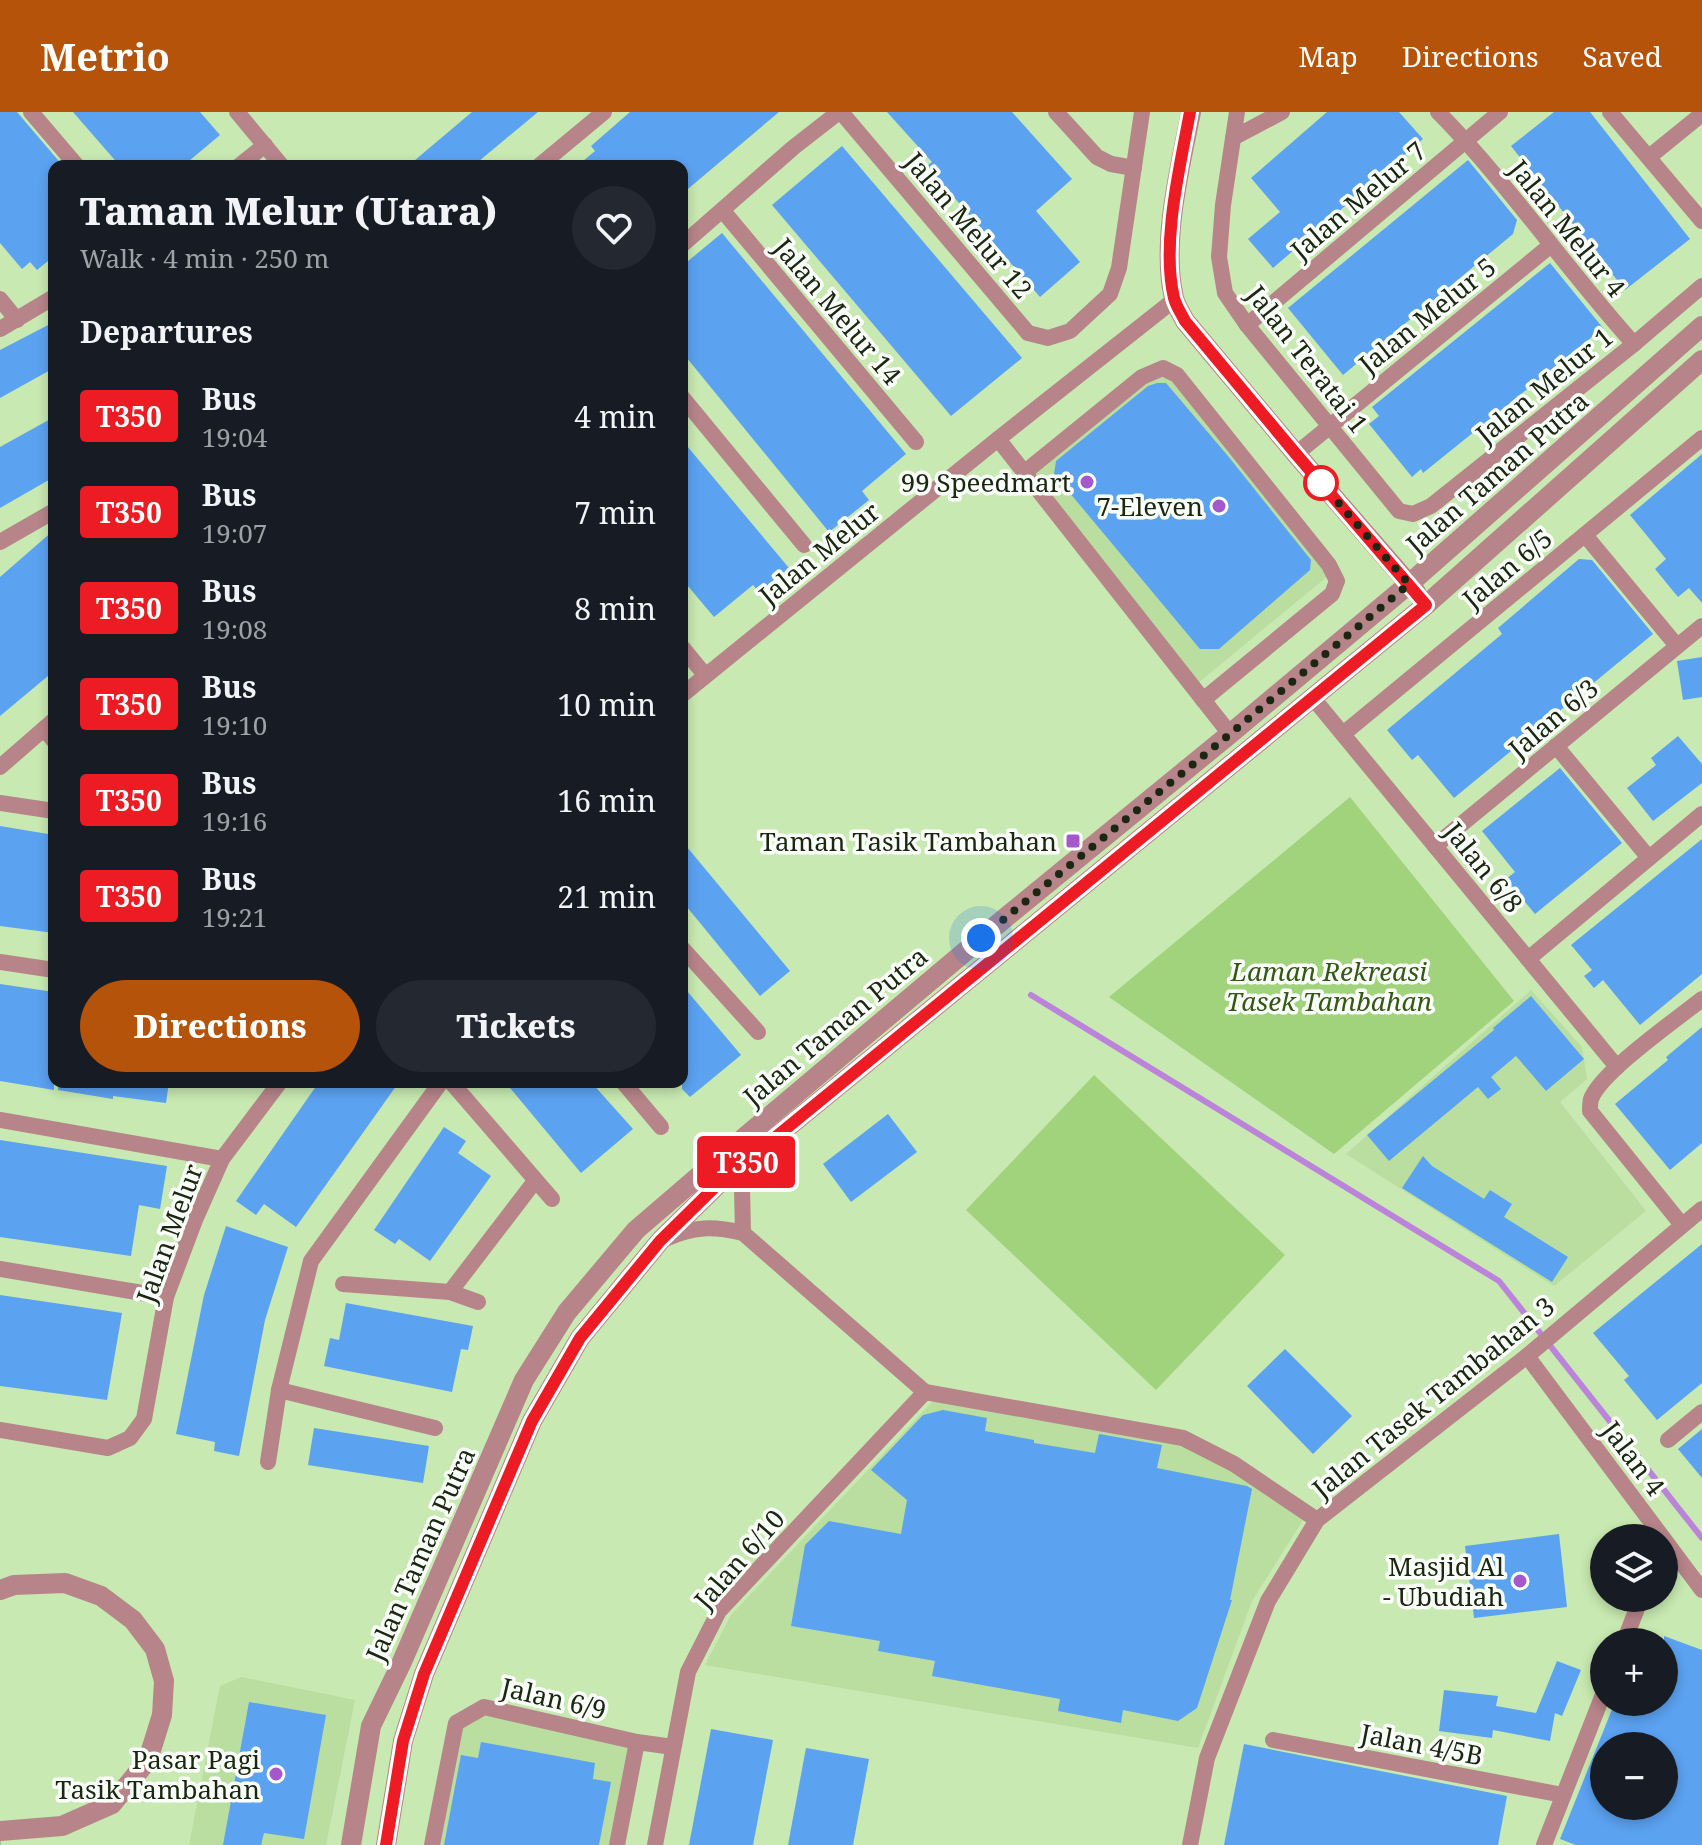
<!DOCTYPE html>
<meta charset="utf-8">
<style>
:root{--surface:#171b24;--page:#242831;--text:#f1f3f6;--muted:#9ea1a6;--accent:#b45309}
body{margin:0;font-family:"Noto Serif",serif;background:var(--page);color:var(--text);height:100vh;display:flex;flex-direction:column;font-size:30px;white-space:nowrap}
*{box-sizing:border-box;margin:0}
p{font-size:26px;color:var(--muted)}
.icon{flex:none;width:44px;height:44px;fill:none;stroke:currentColor;stroke-width:2;stroke-linecap:round;stroke-linejoin:round}
.map{position:relative;flex:1;overflow:hidden}
.panel{position:absolute;left:48px;top:48px;width:640px;height:928px;display:flex;flex-direction:column;background:var(--surface);border-radius:16px;box-shadow:0 4px 12px #0003}
.panel>*{flex:none}
.badge{padding:0 16px;border-radius:6px;font-size:28px;line-height:52px}
.controls{position:absolute;left:1590px;top:1412px;display:grid;gap:16px}
.controls a{display:grid;place-items:center;width:88px;height:88px;border-radius:50%;background:var(--surface);box-shadow:0 4px 12px #0003;font-size:40px}
.you{position:absolute;width:40px;height:40px;margin:-20px;border:6px solid #fff;border-radius:50%;background:#1a73e8;box-shadow:0 0 0 12px #1a73e833}
.map>.badge{position:absolute;translate:-50% -50%;box-shadow:0 0 0 4px #fff}
h2{padding:0 32px;font-size:30px;line-height:72px}
.round{display:grid;place-items:center;flex:none;width:84px;height:84px;border-radius:42px;background:var(--page)}
.head{display:flex;align-items:center;justify-content:space-between;height:136px;padding:0 32px}
h1{font-size:38px;font-weight:800;line-height:60px}
.button{display:flex;gap:16px;margin-top:auto;padding:16px 32px}
.button a{flex:1;height:92px;border-radius:48px;background:var(--accent);color:#fff;font-size:32px;font-weight:800;line-height:92px;text-align:center}
.button a+a{background:var(--page);color:var(--text)}
ul{padding:0;list-style:none}
li{display:flex;align-items:center;gap:24px;height:96px;padding:0 32px}
li div{flex:1}
li b{display:block;font-size:30px}
li em{font-style:normal}
li .badge{min-width:88px;font-weight:700;text-align:center}
header{display:flex;align-items:center;gap:48px;box-sizing:border-box;height:112px;padding:0 40px;background:var(--accent);color:#fff}
header strong{font-size:38px}
nav{display:flex;gap:44px;margin-inline-start:auto;font-size:28px}
.map>svg:first-child{display:block}
</style>
<header>
<strong>Metrio</strong>
<nav><a>Map</a><a>Directions</a><a>Saved</a></nav>
</header>
<div class="map">
<svg width="1702" height="1733" viewBox="0 0 1702 1733">
<rect width="100%" height="100%" fill="#c8e9b1"/>
<g fill="#b9dea0">
<path d="M1164 264 1172 269 1328 464 1198 571 1035 362 1145 272Z"/>
<path d="M1531 878 1582 935 1587 967 1560 990 1646 1099 1554 1174 1346 1042Z"/>
<path d="M934 1288 1180 1332 1233 1360 1303 1408 1252 1489 1198 1636 705 1553 731 1503Z"/>
<path d="M241 1565 355 1588 326 1733H189L220 1574Z"/>
<path d="M484 1601 628 1636 609 1733H439L461 1616Z"/>
</g>
<g fill="#a1d37d">
<path d="M1350 685 1514 889 1334 1042 1109 885Z"/>
<path d="M1094 963 1285 1143 1156 1278 966 1098Z"/>
</g>
<g fill="none" stroke-linecap="round" stroke-linejoin="round">
<path stroke="#bc83db" stroke-width="6" d="M1031 883 1499 1169 1702 1426"/>
</g>
<g fill="#5ba2f1" fill-rule="evenodd">
<path d="M0 0H17L63 54H54V144L37 158 30 150 22 157 0 131Z"/>
<path d="M73 0H200L220 23 183 54H120Z"/>
<path d="M472 0H538L473 54H408Z"/>
<path d="M630 0H779L682 82V54H577L595 39 591 34Z"/>
<path d="M887 0H1012L1072 67 1036 99 1080 150 1040 185 927 54 932 50Z"/>
<path d="M1327 0H1399L1423 27 1273 156 1248 127 1280 100 1251 66Z"/>
<path d="M1554 0H1590L1690 127 1625 178 1511 34Z"/>
<path d="M842 34 1022 246 951 304 772 93Z"/>
<path d="M1468 48 1517 108 1513 122 1343 263 1288 196Z"/>
<path d="M722 121 906 342 862 379 869 388 829 420 682 240V154Z"/>
<path d="M1550 151 1603 216 1423 361 1421 357 1412 365 1369 312 1379 304 1372 295Z"/>
<path d="M54 210V256L0 286V238Z"/>
<path d="M1157 271H1166L1228 344 1311 448 1310 458 1219 537H1200L1054 362 1056 349 1148 274Z"/>
<path d="M54 305V365L0 396V335Z"/>
<path d="M682 328 789 456 759 480 753 473 714 505 682 467Z"/>
<path d="M1702 342V491L1689 476 1678 485 1655 457 1666 447 1630 403Z"/>
<path d="M54 418V559L0 604V465Z"/>
<path d="M1579 447 1592 448 1653 522 1454 686 1418 643 1412 648 1387 618 1502 522 1498 516Z"/>
<path d="M1702 545V585L1683 588 1677 549Z"/>
<path d="M1678 624 1702 652V671L1653 709 1627 676 1656 653 1651 646Z"/>
<path d="M1560 656 1622 731 1535 802 1506 767 1515 760 1482 719Z"/>
<path d="M0 714 54 723V821L0 814Z"/>
<path d="M1702 727V862L1640 913 1603 868 1594 876 1584 864 1592 858 1571 833Z"/>
<path d="M682 729 790 859 760 884 682 789Z"/>
<path d="M0 872 54 880V978L0 969Z"/>
<path d="M682 873 741 943 690 985 682 977Z"/>
<path d="M1531 884 1584 947 1546 979 1516 944 1491 965 1501 977 1488 987 1478 975 1389 1049 1367 1023 1494 918 1493 916Z"/>
<path d="M1702 915V1031L1670 1058 1615 992 1668 948 1666 945Z"/>
<path d="M58 970H169L166 991 113 984V987L58 978Z"/>
<path d="M319 970H399L296 1115 264 1092 256 1103 236 1089Z"/>
<path d="M505 970H591L633 1017 581 1061Z"/>
<path d="M888 1002 917 1040 851 1090 823 1052Z"/>
<path d="M444 1015 466 1029 458 1041 491 1064 430 1149 399 1127 395 1132 374 1118Z"/>
<path d="M0 1028 167 1054 160 1097 139 1093 131 1144 0 1125Z"/>
<path d="M1423 1044 1432 1054 1484 1087 1490 1078 1512 1092 1504 1105 1568 1145 1552 1170 1402 1076Z"/>
<path d="M226 1114 288 1135 265 1208 239 1344 214 1339 215 1330 176 1322 204 1183Z"/>
<path d="M1702 1132V1271L1657 1308 1624 1268 1629 1264 1593 1221Z"/>
<path d="M0 1183 122 1201 107 1288 0 1274Z"/>
<path d="M346 1191 473 1214 468 1238 461 1237 452 1280 324 1254 330 1226 339 1228Z"/>
<path d="M1285 1237 1352 1304 1313 1342 1247 1274Z"/>
<path d="M943 1298 987 1306 985 1319 1034 1328V1331L1095 1341 1099 1322 1162 1333 1157 1356 1247 1374 1252 1377 1230 1488H1232L1197 1596 1178 1609 1123 1598 1121 1611 1058 1599 1060 1587 932 1564 935 1549 878 1539 880 1529 791 1514 805 1433 829 1409 901 1422 907 1388 871 1358 923 1303Z"/>
<path d="M314 1316 429 1334 423 1371 308 1353Z"/>
<path d="M1702 1317V1366L1678 1337Z"/>
<path d="M1559 1422 1567 1495 1474 1506 1465 1434Z"/>
<path d="M1664 1524 1702 1538V1733H1576L1560 1727 1615 1590H1664ZM1604 1634H1664V1694H1604Z"/>
<path d="M1557 1549 1581 1558 1562 1604 1555 1601 1550 1629 1493 1618 1492 1626 1439 1619 1444 1578 1498 1584 1496 1594 1536 1601Z"/>
<path d="M249 1590 326 1603 304 1727 264 1721 261 1733H223Z"/>
<path d="M711 1617 773 1628 753 1733H689Z"/>
<path d="M481 1630 595 1651 593 1667 611 1670 599 1733H444L461 1643 478 1646Z"/>
<path d="M1244 1632 1507 1684 1498 1733H1224Z"/>
<path d="M806 1636 869 1647 853 1733H788Z"/>
</g>
<g fill="none" stroke-linecap="round" stroke-linejoin="round">
<path stroke="#a5c291" stroke-width="20" stroke-dasharray="20 10" stroke-linecap="butt" d="M0 1733H1"/>
<g stroke="#b68489" stroke-width="16">
<path d="M31 0 77 54"/>
<path d="M237 0 282 54"/>
<path d="M841 0 1028 221 1048 226 1070 219 1110 182 1119 156 1142 0"/>
<path d="M1056 0 1097 45 1111 52 1134 56"/>
<path d="M1237 0 1223 93 1219 145 1225 181 1247 213 1399 399 1413 402 1431 394 1634 232 1702 174"/>
<path d="M1438 0C1509 72 1566 157 1634 232"/>
<path d="M1610 0 1702 109"/>
<path d="M1233 26 1282 0"/>
<path d="M1649 45 1702 2"/>
<path d="M239 54 265 33"/>
<path d="M539 54 604 0"/>
<path d="M723 99 916 330"/>
<path d="M682 133 794 35 839 0"/>
<path d="M0 187 17 208"/>
<path d="M1247 213 1500 0"/>
<path d="M0 217 54 185"/>
<path d="M682 285 804 433"/>
<path d="M998 327 1230 622"/>
<path d="M1296 342 1551 133"/>
<path d="M1025 360 1142 265 1163 256 1177 263 1329 453 1337 469 1332 482 1203 588"/>
<path d="M1585 423 1677 534"/>
<path d="M0 430 54 399"/>
<path d="M682 535 705 563"/>
<path d="M682 583 998 327 1174 188"/>
<path d="M1313 586 1617 955"/>
<path d="M44 617 54 629"/>
<path d="M1343 622 1702 326"/>
<path d="M1556 634 1649 746"/>
<path d="M0 655 54 608"/>
<path d="M0 691 54 699"/>
<path d="M1435 734 1702 514"/>
<path d="M682 836 758 920"/>
<path d="M1528 847 1702 702"/>
<path d="M0 850 54 858"/>
<path d="M451 970 552 1087"/>
<path d="M623 970 661 1015"/>
<path d="M0 1008 222 1047"/>
<path d="M1682 1113 1590 999C1590 996 1590 990 1591 987 1601 960 1677 907 1702 887"/>
<path d="M743 1121 742 1076 756 1042"/>
<path d="M665 1127C694 1114 713 1114 743 1121L925 1280 1183 1326 1234 1352 1317 1408"/>
<path d="M0 1157 166 1185"/>
<path d="M343 1172 450 1180 478 1190"/>
<path d="M450 1180 535 1069"/>
<path d="M1527 1244 1702 1478"/>
<path d="M279 1278 435 1316"/>
<path d="M0 1318 108 1336 130 1326 144 1307 166 1185 195 1108 222 1047 280 970"/>
<path d="M1668 1328 1702 1300"/>
<path d="M268 1350 279 1278 311 1149 441 970"/>
<path d="M1624 1530 1641 1486"/>
<path d="M1273 1628 1563 1683"/>
<path d="M432 1733 456 1611 484 1595 637 1630 673 1635"/>
<path d="M617 1733 637 1630"/>
<path d="M655 1733 688 1560 719 1499 925 1280"/>
<path d="M1190 1733 1207 1646 1268 1489 1317 1408 1527 1244 1702 1097"/>
<path d="M1544 1733 1604 1580"/>
</g>
<g stroke="#b68489" stroke-width="20">
<path d="M1191 0C1180 55 1161 131 1174 186 1176 194 1181 201 1185 209L1296 342 1416 480"/>
<path d="M0 1478 14 1473 65 1471 101 1484 133 1508 155 1537 164 1569 162 1603 148 1648 112 1692 62 1714 0 1719"/>
<path d="M351 1733 371 1614 401 1552 524 1268 567 1200 636 1118 721 1045 1005 806 1230 622 1409 472 1702 214"/>
<path d="M386 1733 403 1629 424 1562 532 1309 580 1226 660 1129 717 1073 1426 493 1702 248"/>
</g>
</g>
<g fill="none" stroke-linecap="round" stroke-linejoin="round">
<defs>
<path id="line" d="M386 1733 403 1629 424 1562 532 1309 580 1226 660 1129 717 1073 1426 493 1296 342 1185 209C1181 201 1176 194 1174 186 1161 131 1180 55 1190 0"/>
</defs>
<use href="#line" stroke="#fff" stroke-width="18"/>
<use href="#line" stroke="#ed1b24" stroke-width="12"/>
<path stroke="#1b2712" stroke-width="8" stroke-dasharray="0 14.4" d="M981 826 1230 622 1409 472 1315 364 1321 371"/>
</g>
<g fill="#a558cb" stroke="#fbfff9" stroke-width="3">
<circle cx="1087" cy="370" r="8"/>
<circle cx="1219" cy="394" r="8"/>
<rect x="1065" y="721" width="16" height="16" rx="4"/>
<circle cx="1520" cy="1469" r="8"/>
<circle cx="276" cy="1662" r="8"/>
</g>
<circle fill="#fff" stroke="#ed1b24" stroke-width="4" cx="1321" cy="371" r="16"/>
<g text-anchor="middle" dominant-baseline="central" stroke-width="7" stroke-linejoin="round" paint-order="stroke">
<g font-size="26" fill="#1b2712" stroke="#fbfff9">
<text transform="translate(1358 88) rotate(-40)">Jalan Melur 7</text>
<text transform="translate(969 113) rotate(50)">Jalan Melur 12</text>
<text transform="translate(1568 116) rotate(51)">Jalan Melur 4</text>
<text transform="translate(838 199) rotate(50)">Jalan Melur 14</text>
<text transform="translate(1427 203) rotate(-39)">Jalan Melur 5</text>
<text transform="translate(1308 247) rotate(52)">Jalan Teratai 1</text>
<text transform="translate(1544 273) rotate(-39)">Jalan Melur 1</text>
<text transform="translate(1497 360) rotate(-41)">Jalan Taman Putra</text>
<text transform="translate(819 441) rotate(-39)">Jalan Melur</text>
<text transform="translate(1507 456) rotate(-40)">Jalan 6/5</text>
<text transform="translate(1553 606) rotate(-40)">Jalan 6/3</text>
<text transform="translate(1484 755) rotate(51)">Jalan 6/8</text>
<text transform="translate(835 914) rotate(-40)">Jalan Taman Putra</text>
<text transform="translate(169 1121) rotate(-70)">Jalan Melur</text>
<text transform="translate(1433 1285) rotate(-39)">Jalan Tasek Tambahan 3</text>
<text transform="translate(1634 1346) rotate(53)">Jalan 4</text>
<text transform="translate(420 1442) rotate(-66)">Jalan Taman Putra</text>
<text transform="translate(739 1447) rotate(-49)">Jalan 6/10</text>
<text transform="translate(554 1586) rotate(13)">Jalan 6/9</text>
<text transform="translate(1422 1632) rotate(11)">Jalan 4/5B</text>
</g>
<g font-size="26" fill="#1b2712" stroke="#fbfff9" text-anchor="end">
<text x="1071" y="370">99 Speedmart</text>
<text x="1203" y="394">7-Eleven</text>
<text x="1057" y="729">Taman Tasik Tambahan</text>
<text x="1504" y="1454">Masjid Al<tspan x="1504" dy="30">- Ubudiah</tspan></text>
<text x="260" y="1647">Pasar Pagi<tspan x="260" dy="30">Tasik Tambahan</tspan></text>
</g>
<g font-size="26" font-style="italic" fill="#365817" stroke="#fbfff9">
<text x="1329" y="859">Laman Rekreasi<tspan x="1329" dy="30">Tasek Tambahan</tspan></text>
</g>
</g>
</svg>
<div class="controls">
<a><svg class="icon" aria-label="layers" viewBox="0 0 24 24"><path d="M12 4l9 5-9 5-9-5zM3 14l9 5 9-5"/></svg></a>
<a>+</a>
<a>−</a>
</div>
<div class="you" style="left:981px;top:826px"></div>
<b class="badge" style="left:746px;top:1050px;background:#ed1b24;color:#fff">T350</b>
<section class="panel">
<div class="head"><div><h1>Taman Melur (Utara)</h1><p>Walk · 4 min · 250 m</p></div><a class="round"><svg class="icon" aria-label="heart" viewBox="0 0 24 24"><path d="M12 20l-8-8c-3-5 5-10 8-4 3-6 11-1 8 4z"/></svg></a></div>
<h2>Departures</h2>
<ul>
<li><span class="badge" style="background:#ed1b24;color:#fff">T350</span><div><b>Bus</b><p>19:04</p></div><em>4 min</em></li>
<li><span class="badge" style="background:#ed1b24;color:#fff">T350</span><div><b>Bus</b><p>19:07</p></div><em>7 min</em></li>
<li><span class="badge" style="background:#ed1b24;color:#fff">T350</span><div><b>Bus</b><p>19:08</p></div><em>8 min</em></li>
<li><span class="badge" style="background:#ed1b24;color:#fff">T350</span><div><b>Bus</b><p>19:10</p></div><em>10 min</em></li>
<li><span class="badge" style="background:#ed1b24;color:#fff">T350</span><div><b>Bus</b><p>19:16</p></div><em>16 min</em></li>
<li><span class="badge" style="background:#ed1b24;color:#fff">T350</span><div><b>Bus</b><p>19:21</p></div><em>21 min</em></li>
</ul>
<div class="button"><a>Directions</a><a>Tickets</a></div>
</section>
</div>
